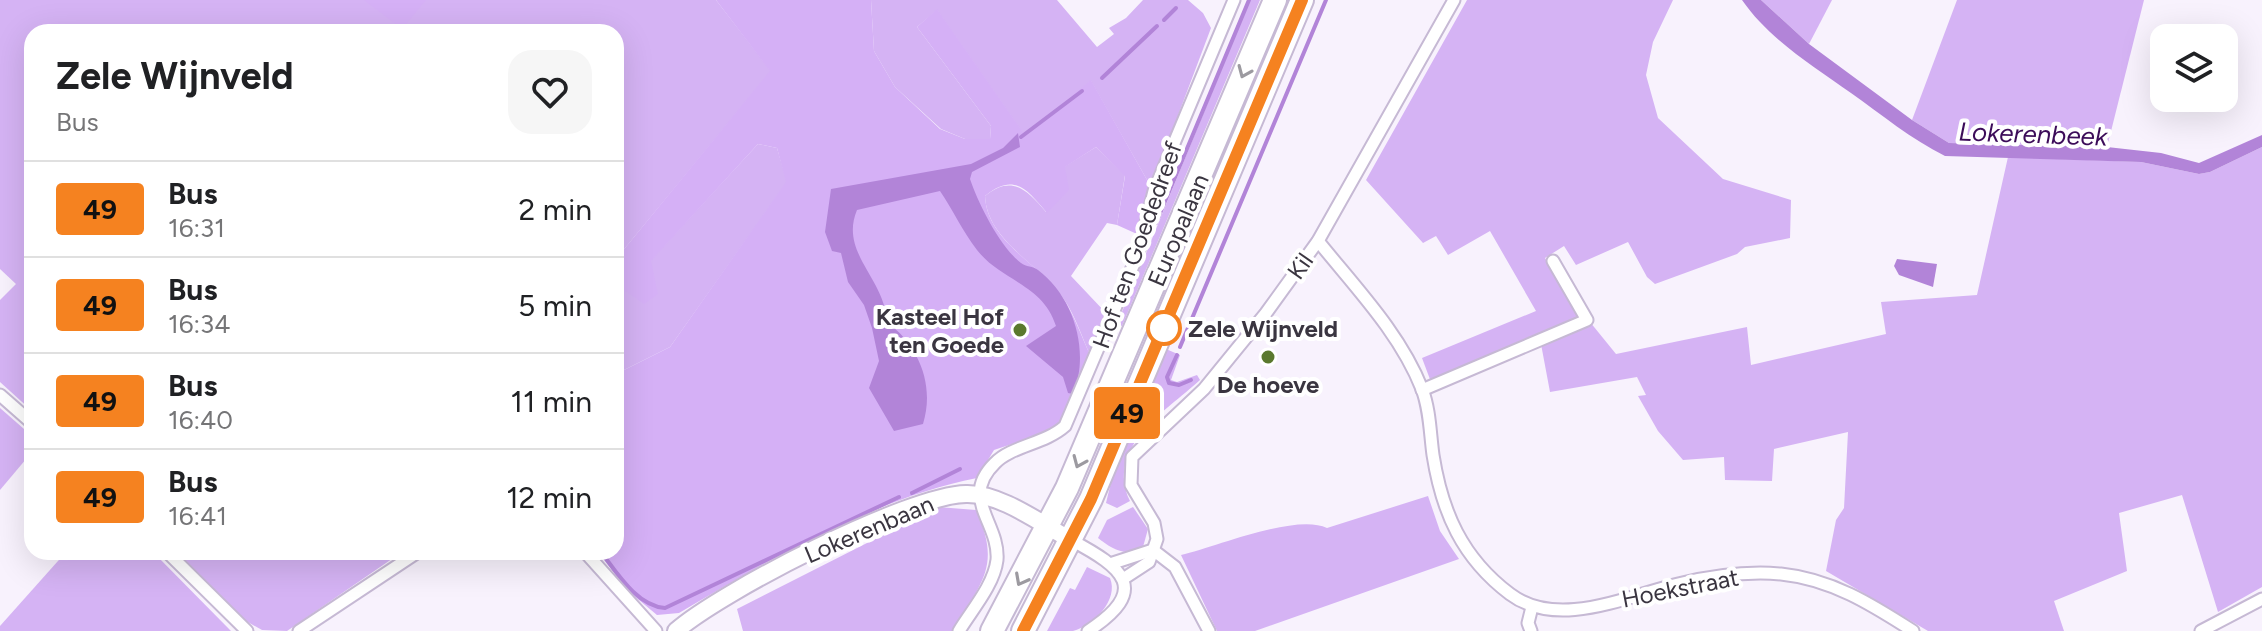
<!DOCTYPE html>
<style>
:root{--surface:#fff;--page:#f6f6f6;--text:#202124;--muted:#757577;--line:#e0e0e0}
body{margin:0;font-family:Figtree,sans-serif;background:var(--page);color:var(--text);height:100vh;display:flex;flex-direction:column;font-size:30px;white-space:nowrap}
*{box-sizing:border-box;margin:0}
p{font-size:26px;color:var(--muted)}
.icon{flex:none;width:44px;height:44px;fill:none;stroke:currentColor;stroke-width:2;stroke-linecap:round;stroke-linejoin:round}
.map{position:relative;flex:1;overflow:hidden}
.side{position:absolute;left:24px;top:24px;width:600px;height:536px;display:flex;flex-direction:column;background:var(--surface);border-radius:24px;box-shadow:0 8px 32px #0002}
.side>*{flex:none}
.badge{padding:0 16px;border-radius:6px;font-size:28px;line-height:52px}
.fabs{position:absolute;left:2150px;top:24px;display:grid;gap:16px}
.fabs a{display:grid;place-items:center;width:88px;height:88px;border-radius:16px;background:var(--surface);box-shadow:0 8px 32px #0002;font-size:40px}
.map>.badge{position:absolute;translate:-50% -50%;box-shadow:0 0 0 4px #fff}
.round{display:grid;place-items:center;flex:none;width:84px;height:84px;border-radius:24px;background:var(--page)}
.overview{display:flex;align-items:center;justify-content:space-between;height:136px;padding:0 32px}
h1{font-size:38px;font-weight:700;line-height:60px}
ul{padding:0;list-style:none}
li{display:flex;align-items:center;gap:24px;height:96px;padding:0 32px;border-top:2px solid var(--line)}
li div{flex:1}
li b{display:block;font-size:30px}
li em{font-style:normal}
li .badge{min-width:88px;font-weight:700;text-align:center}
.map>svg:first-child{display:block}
</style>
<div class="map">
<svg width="2262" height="631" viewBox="0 0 2262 631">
<rect width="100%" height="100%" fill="#f8f2fd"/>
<g fill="#d5b3f4">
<path d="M0 0H716L771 71 616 259V32H32V411L0 382V300L16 284 0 269Z"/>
<path d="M871 0H1057L1097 47 1114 34 1109 28 1126 18 1143 0H1188L1203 13 1211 28 1151 187 1091 81 1025 136 937 10 917 27 991 126 990 139H965L941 129 895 87 874 51Z"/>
<path d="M1250 0H1260L1122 326 1117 324Z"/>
<path d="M1282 0H1295L1198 230 1187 226Z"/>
<path d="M1467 0H1673L1653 42 1646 75 1658 118 1723 179 1791 200 1790 238 1745 247 1737 254 1655 284 1647 277 1628 242 1576 265 1564 246 1545 258 1579 316 1431 382 1422 358 1536 311 1490 231 1448 255 1436 236 1423 243 1366 180Z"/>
<path d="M1761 0H1832L1809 44Z"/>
<path d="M1957 0H2144L2107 147 1949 143 1912 120Z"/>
<path d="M758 144 777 148 787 182 670 347 616 374V292L650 261Z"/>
<path d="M1096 147 1125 175 1117 225 1107 223 1071 276 1106 313 1090 355C1082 337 1075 315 1063 298 1040 264 987 241 985 196 1012 174 1027 190 1046 212L1064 167Z"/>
<path d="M2262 147V587L2218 612 2182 495 2119 513 2127 571 2054 601 2064 631H1928L1826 571 1836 520 1844 508 1848 432 1774 449 1772 481 1725 480 1724 457 1683 460 1658 431 1638 396 1646 395 1637 377 1550 392 1541 344 1590 322 1616 354 1747 327 1751 365 1886 334 1881 302 1977 295 2008 157 2141 162 2199 174 2210 172Z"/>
<path d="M1166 349 1180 355 1171 380 1177 382 1197 375 1200 380C1165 412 1105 447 1130 501L1117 508 1106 503 1113 474Z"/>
<path d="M0 408 32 436V452L0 490Z"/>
<path d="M1428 496 1440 531 1459 559 1255 631H1217L1181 555C1216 547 1296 513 1327 528Z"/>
<path d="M938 507 976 510C1002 567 981 582 953 631H743L737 609Z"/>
<path d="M1133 507 1148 529 1143 547C1126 558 1112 549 1098 538L1107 520Z"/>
<path d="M66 552H153L231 631H0V626Z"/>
<path d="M176 552H402L287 631 262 630 246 621Z"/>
<path d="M1087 567 1110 578C1119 600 1094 625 1073 631 1065 631 1054 631 1047 631L1070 588 1075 590Z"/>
</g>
<g fill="#d5b0f6">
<path d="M364 0H426L402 29Z"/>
<path d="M716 0H871L874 51 895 87 940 129 965 139H990L991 126 917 27 937 9 1025 135 1091 80 1151 187 1137 234 1117 225 1125 176 1096 147 1065 167 1069 190 1047 213C1027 189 1014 172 985 196 987 242 1041 264 1063 298 1074 315 1082 337 1090 355L1065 419 1057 429 994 450 977 478C872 499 771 559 679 613L657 615 627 590 598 552H616V374L670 347 786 182 777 148 758 144 651 261 658 294 644 304 621 288 616 292V259L770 71Z"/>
</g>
<g fill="#b284d8">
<path d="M1742 0H1761L1809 44 1912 120 1949 143 2107 147 2161 153 2199 163 2262 135V147L2210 172 2199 174 2141 162 1945 156C1911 139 1882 115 1851 93 1813 66 1769 39 1742 0Z"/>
<path d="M1018 133 1020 147 972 172 970 179C978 203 1000 247 1021 263 1026 267 1033 266 1038 270 1075 298 1090 353 1073 394L1068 393 1063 377 1026 346 1056 326C1043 284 1001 281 977 250 963 232 953 210 940 191L857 210C839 253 885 278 887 322 919 346 935 385 923 424L894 431 869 388 879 361 872 328 864 305 848 282 841 253 832 251 825 232 831 189 971 164 1003 148Z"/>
<path d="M1897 259 1937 264 1933 287 1899 275 1894 266Z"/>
</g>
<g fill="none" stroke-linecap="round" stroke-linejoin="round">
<g stroke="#b284d8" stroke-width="4">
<path d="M1164 20 1176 8"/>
<path d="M1102 78 1157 26"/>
<path d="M1021 137 1082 91"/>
<path d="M1156 223 1249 0"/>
<path d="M1180 347 1326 0"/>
<path d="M1177 355 1167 377 1169 383 1179 385 1191 380"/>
<path d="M912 493 960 469"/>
<path d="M601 552C617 573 637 606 665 608L899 497"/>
</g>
<defs>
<g id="street">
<path d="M1318 241C1355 287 1400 333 1422 389 1430 410 1430 433 1433 455 1442 512 1462 558 1510 594 1558 630 1627 596 1678 584 1711 576 1747 571 1781 574 1831 579 1871 604 1913 631"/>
<path d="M1422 390 1587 320 1553 261"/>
<path d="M0 395 32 423"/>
<path d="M1071 540C1124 568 1151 590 1088 631"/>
<path d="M1153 550 1175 567 1209 631"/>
<path d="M167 552 247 631"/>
<path d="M585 552 656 631"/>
<path d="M1113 563 1153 550"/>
<path d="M1123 579 1149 562 1157 539 1154 523 1131 485 1132 457 1204 389 1266 313 1318 241 1454 0"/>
<path d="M299 631 418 552"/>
<path d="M959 631C971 611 994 585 997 560 1000 523 959 498 995 463 1011 446 1045 444 1065 426L1138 254 1154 191 1234 0"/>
<path d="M1531 631 1528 623 1532 607"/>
<path d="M2201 631 2262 599"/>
</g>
<path id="secondary" d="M676 631C720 592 908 495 966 494 1001 493 1041 524 1071 540"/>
<g id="highway">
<path d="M992 631 1067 488 1275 0"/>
<path d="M1023 631 1091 499 1302 0"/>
</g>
</defs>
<use href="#street" stroke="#c6b9d4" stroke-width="15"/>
<use href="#secondary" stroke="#c6b9d4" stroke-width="20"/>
<use href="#highway" stroke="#c6b9d4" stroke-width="26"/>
<use href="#street" stroke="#fff" stroke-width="11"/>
<use href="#secondary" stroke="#fff" stroke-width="16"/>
<use href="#highway" stroke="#fff" stroke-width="22"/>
</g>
<defs><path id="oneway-chevron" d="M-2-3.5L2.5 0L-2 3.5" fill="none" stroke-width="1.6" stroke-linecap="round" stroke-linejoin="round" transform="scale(2)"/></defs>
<g stroke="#9c9aa0">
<use href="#oneway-chevron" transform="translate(1244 72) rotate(113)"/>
<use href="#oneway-chevron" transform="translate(1079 462) rotate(113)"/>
<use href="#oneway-chevron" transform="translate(1021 580) rotate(118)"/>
</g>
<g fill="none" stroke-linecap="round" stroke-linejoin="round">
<defs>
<path id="line" d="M1023 631 1091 499 1302 0"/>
</defs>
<use href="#line" stroke="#fff" stroke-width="18"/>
<use href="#line" stroke="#f58220" stroke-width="12"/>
</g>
<circle fill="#fff" stroke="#f58220" stroke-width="4" cx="1164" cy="328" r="16"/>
<g fill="#5a782e" stroke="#fff" stroke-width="3">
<circle cx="1020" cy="330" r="8"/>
<circle cx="1268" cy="357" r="8"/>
</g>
<g text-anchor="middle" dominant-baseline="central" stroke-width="8" stroke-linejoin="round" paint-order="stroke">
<g font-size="24" fill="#3a3540" stroke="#fff">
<text transform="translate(1178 230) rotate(-67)">Europalaan</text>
<text transform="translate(1137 245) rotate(-70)">Hof ten Goededreef</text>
<text transform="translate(1300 266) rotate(-55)">Kil</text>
<text transform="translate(869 529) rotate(-23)">Lokerenbaan</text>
<text transform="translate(1680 588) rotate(-11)">Hoekstraat</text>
</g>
<g font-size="24" font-weight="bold" fill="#3a3540" stroke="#fff" text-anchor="end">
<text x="1004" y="316">Kasteel Hof<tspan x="1004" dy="28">ten Goede</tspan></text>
<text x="1268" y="384" text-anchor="middle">De hoeve</text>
</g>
<g font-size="24" font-weight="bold" fill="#3a3540" stroke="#fff" text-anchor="start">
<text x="1188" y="328">Zele Wijnveld</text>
</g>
<g font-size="26" font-style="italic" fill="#3c0c59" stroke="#fff">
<text transform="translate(2033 134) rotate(2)">Lokerenbeek</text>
</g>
</g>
</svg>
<div class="fabs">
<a><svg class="icon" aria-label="layers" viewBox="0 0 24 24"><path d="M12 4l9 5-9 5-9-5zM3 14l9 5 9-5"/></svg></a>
</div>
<b class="badge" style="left:1127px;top:413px;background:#f58220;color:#111">49</b>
<section class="side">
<div class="overview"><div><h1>Zele Wijnveld</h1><p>Bus</p></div><a class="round"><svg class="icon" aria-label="heart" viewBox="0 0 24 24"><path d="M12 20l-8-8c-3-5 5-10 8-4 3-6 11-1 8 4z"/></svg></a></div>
<ul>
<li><span class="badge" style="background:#f58220;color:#111">49</span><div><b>Bus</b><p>16:31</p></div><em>2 min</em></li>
<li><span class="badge" style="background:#f58220;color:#111">49</span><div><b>Bus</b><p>16:34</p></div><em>5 min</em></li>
<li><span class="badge" style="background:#f58220;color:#111">49</span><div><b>Bus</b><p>16:40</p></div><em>11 min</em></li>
<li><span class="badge" style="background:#f58220;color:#111">49</span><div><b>Bus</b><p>16:41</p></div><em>12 min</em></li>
</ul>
</section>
</div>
